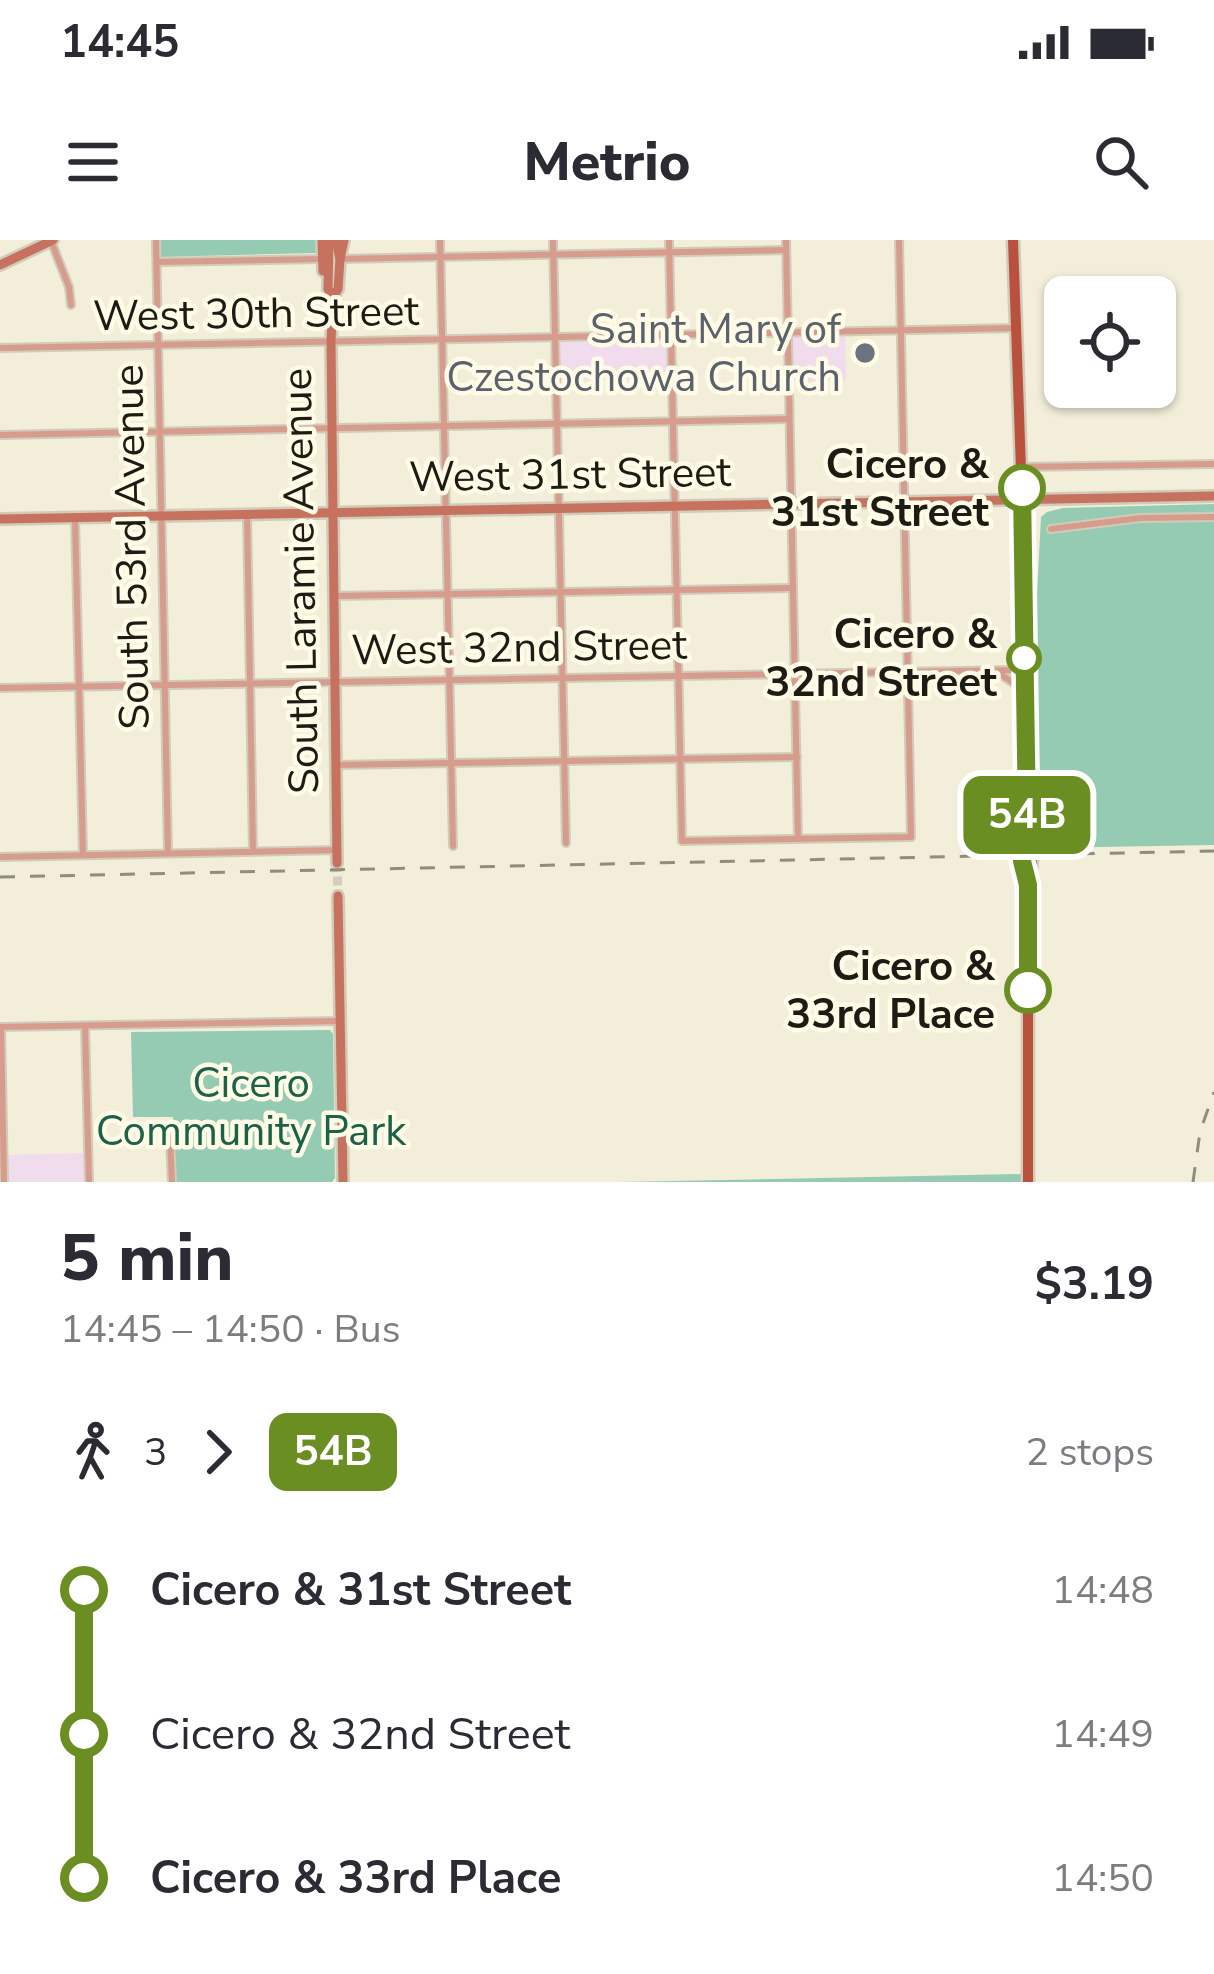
<!DOCTYPE html>
<meta charset="utf-8">
<style>
:root{--surface:#fff;--page:#f2f2f3;--text:#2b2b33;--muted:#7c7c81}
body{margin:0;font-family:"Nunito Sans",sans-serif;background:var(--page);color:var(--text);height:100vh;display:flex;flex-direction:column;font-size:45px;white-space:nowrap}
*{box-sizing:border-box;margin:0}
p{font-size:39px;color:var(--muted)}
.icon{flex:none;width:66px;height:66px;fill:none;stroke:currentColor;stroke-width:2;stroke-linecap:round;stroke-linejoin:round}
.map{position:relative;height:942px;overflow:hidden}
.side{display:flex;flex-direction:column;background:var(--surface);flex:1}
.side>*{flex:none}
.badge{padding:0 24px;border-radius:18px;font-size:42px;line-height:78px}
.tools{position:absolute;left:1044px;top:36px;display:grid;gap:24px}
.tools a{display:grid;place-items:center;width:132px;height:132px;border-radius:18px;background:var(--surface);box-shadow:0 3px 9px #0004;font-size:60px}
.map>.badge{position:absolute;translate:-50% -50%;box-shadow:0 0 0 6px #fff}
.legs{display:flex;align-items:center;gap:18px;height:132px;padding:0 60px;font-size:39px}
.legs p{margin-inline-start:auto}
.summary{display:flex;align-items:center;justify-content:space-between;height:204px;padding:0 60px}
h1{font-size:66px;font-weight:800;line-height:90px}
ul{padding:0 60px;list-style:none}
li{display:flex;align-items:center;gap:42px;height:144px;font-size:45px}
li i{display:grid;place-items:center;width:18px;height:100%;margin:0 15px;background:currentColor}
li i::after{content:'';width:30px;height:30px;margin:-15px;border:9px solid;border-radius:50%;background:var(--surface)}
li p{margin-inline-start:auto}
li:first-child i{background:linear-gradient(#0000 50%,currentColor 0)}
li:last-child i{background:linear-gradient(currentColor 50%,#0000 0)}
.status{display:flex;justify-content:space-between;align-items:center;height:84px;padding:0 60px;background:var(--surface);direction:ltr}
.status svg{height:33px;fill:currentColor}
header{display:flex;justify-content:space-between;align-items:center;height:156px;padding:0 60px;background:var(--surface);font-size:54px;font-weight:800}
.map>svg:first-child{display:block}
</style>
<div class="status"><b>14:45</b><svg viewBox="0 0 49 12"><path d="M0 12V9h3v3zM5 12V6h3v6zM10 12V3h3v9zM15 12V0h3v12zM26 1h20v11H26zM47 4h2v5h-2z"/></svg></div>
<header><svg class="icon" aria-label="menu" viewBox="0 0 24 24"><path d="M4 6h16M4 12h16M4 18h16"/></svg>Metrio<svg class="icon" aria-label="search" viewBox="0 0 24 24"><circle cx="10" cy="10" r="6"/><path d="M15 15l6 6"/></svg></header>
<div class="map">
<svg width="1214" height="942" viewBox="0 0 1214 942">
<rect width="100%" height="100%" fill="#f2eed9"/>
<g fill="#f0dcec">
<path d="M845 95 846 141 793 142 791 97Z"/>
<path d="M668 100 669 139 560 140V102Z"/>
<path d="M84 913 85 942H7V915Z"/>
</g>
<g fill="#95cbb2">
<path d="M161 0H317V13L161 17Z"/>
<path d="M1214 264V605L1041 608 1036 375 1041 277 1047 272 1063 268Z"/>
<path d="M330 790 333 794 335 938 332 942H175L173 877H133L131 792Z"/>
<path d="M1024 934V942H619Z"/>
</g>
<g fill="none" stroke-linecap="round" stroke-linejoin="round">
<path stroke="#d2cebb" stroke-width="9" stroke-dasharray="9 4.5" stroke-linecap="butt" d="M337 623 338 656"/>
<defs>
<g id="minor">
<path d="M156 0 168 613"/>
<path d="M440 0 453 606"/>
<path d="M553 0 566 603"/>
<path d="M669 0 682 601 911 597 899 0"/>
<path d="M786 0 798 599"/>
<path d="M51 1 69 47 71 65"/>
<path d="M340 19 786 10"/>
<path d="M158 22 322 19"/>
<path d="M0 108 1016 88"/>
<path d="M0 195 789 179"/>
<path d="M1021 227 1214 224"/>
<path d="M247 275 253 611"/>
<path d="M75 278 83 615"/>
<path d="M1051 289 1140 278 1214 277"/>
<path d="M334 356 792 348"/>
<path d="M983 433 1003 436 1025 451"/>
<path d="M0 448 1022 430"/>
<path d="M336 525 797 517"/>
<path d="M0 617 337 610"/>
<path d="M85 786 89 942"/>
<path d="M0 787 340 781"/>
<path d="M1 787 4 942"/>
<path d="M170 898 172 942"/>
</g>
<g id="secondary">
<path d="M322 0 323 31"/>
<path d="M329 0 328 49 333 57"/>
<path d="M336 0 340 19 338 49 333 57 331 102 337 623"/>
<path d="M340 19 344 0"/>
<path d="M0 25 53 0"/>
<path d="M0 279 1214 256"/>
<path d="M338 656 343 942"/>
</g>
<g id="primary">
<path d="M1013 0 1022 259 1027 580 1021 606 1028 645V942"/>
<path d="M1028 584C1033 605 1034 620 1028 642"/>
</g>
</defs>
<use href="#minor" stroke="#d0ccb9" stroke-width="10"/>
<use href="#secondary" stroke="#d0ccb9" stroke-width="14"/>
<use href="#primary" stroke="#d0ccb9" stroke-width="15"/>
<use href="#minor" stroke="#d79c8e" stroke-width="6"/>
<use href="#secondary" stroke="#c7725f" stroke-width="9"/>
<use href="#primary" stroke="#b9513c" stroke-width="10"/>
<g stroke="#908d7f" stroke-width="3" stroke-dasharray="15 15" stroke-linecap="butt">
<path d="M0 637 1214 611"/>
<path d="M1193 942 1200 892 1214 852"/>
</g>
</g>
<g fill="none" stroke-linecap="round" stroke-linejoin="round">
<defs>
<path id="line-1" d="M1022 248 1027 580 1022 621 1028 645V750"/>
</defs>
<use href="#line-1" stroke="#fff" stroke-width="27"/>
<use href="#line-1" stroke="#6b8e23" stroke-width="18"/>
</g>
<circle fill="#6b7280" stroke="#fffbe6" stroke-width="4.5" cx="865" cy="113" r="12"/>
<g fill="#fff" stroke="#6b8e23" stroke-width="6">
<circle cx="1022" cy="248" r="21"/>
<circle cx="1024" cy="418" r="15"/>
<circle cx="1028" cy="750" r="21"/>
</g>
<g text-anchor="middle" dominant-baseline="central" stroke-width="9" stroke-linejoin="round" paint-order="stroke">
<g font-size="42" fill="#1d1b14" stroke="#fffbe6">
<text transform="translate(256 74) rotate(-1)">West 30th Street</text>
<text transform="translate(570 235) rotate(-1)">West 31st Street</text>
<text transform="translate(132 307) rotate(-91)">South 53rd Avenue</text>
<text transform="translate(301 341) rotate(-91)">South Laramie Avenue</text>
<text transform="translate(519 408) rotate(-1)">West 32nd Street</text>
</g>
<g font-size="42" fill="#5b616d" stroke="#fffbe6" text-anchor="end">
<text x="841" y="89">Saint Mary of<tspan x="841" dy="48">Czestochowa Church</tspan></text>
</g>
<g font-size="42" font-weight="bold" fill="#1d1b14" stroke="#fffbe6" text-anchor="end">
<text x="989" y="224">Cicero &amp;<tspan x="989" dy="48">31st Street</tspan></text>
<text x="997" y="394">Cicero &amp;<tspan x="997" dy="48">32nd Street</tspan></text>
<text x="995" y="726">Cicero &amp;<tspan x="995" dy="48">33rd Place</tspan></text>
</g>
<g font-size="42" fill="#1c6248" stroke="#fffbe6">
<text x="251" y="843">Cicero<tspan x="251" dy="48">Community Park</tspan></text>
</g>
</g>
</svg>
<div class="tools">
<a><svg class="icon" aria-label="locate" viewBox="0 0 24 24"><circle cx="12" cy="12" r="6"/><path d="M12 2v4M12 18v4M2 12h4M18 12h4"/></svg></a>
</div>
<b class="badge" style="left:1027px;top:575px;background:#6b8e23;color:#fff">54B</b>
</div>
<section class="side">
<div class="summary"><div><h1>5 min</h1><p>14:45 – 14:50 · Bus</p></div><b>$3.19</b></div>
<div class="legs"><svg class="icon" aria-label="walk" viewBox="0 0 24 24"><circle cx="13" cy="4" r="2"/><path d="M13 8l-2 6 4 7M11 14l-3 7M7 12l3-4h3l4 4"/></svg>3<svg class="icon" aria-label="forward" viewBox="0 0 24 24"><path d="M9 5l7 7-7 7"/></svg><b class="badge" style="background:#6b8e23;color:#fff">54B</b><p>2 stops</p></div>
<ul>
<li><i style="color:#6b8e23"></i><b>Cicero &amp; 31st Street</b><p>14:48</p></li>
<li><i style="color:#6b8e23"></i><span>Cicero &amp; 32nd Street</span><p>14:49</p></li>
<li><i style="color:#6b8e23"></i><b>Cicero &amp; 33rd Place</b><p>14:50</p></li>
</ul>
</section>
